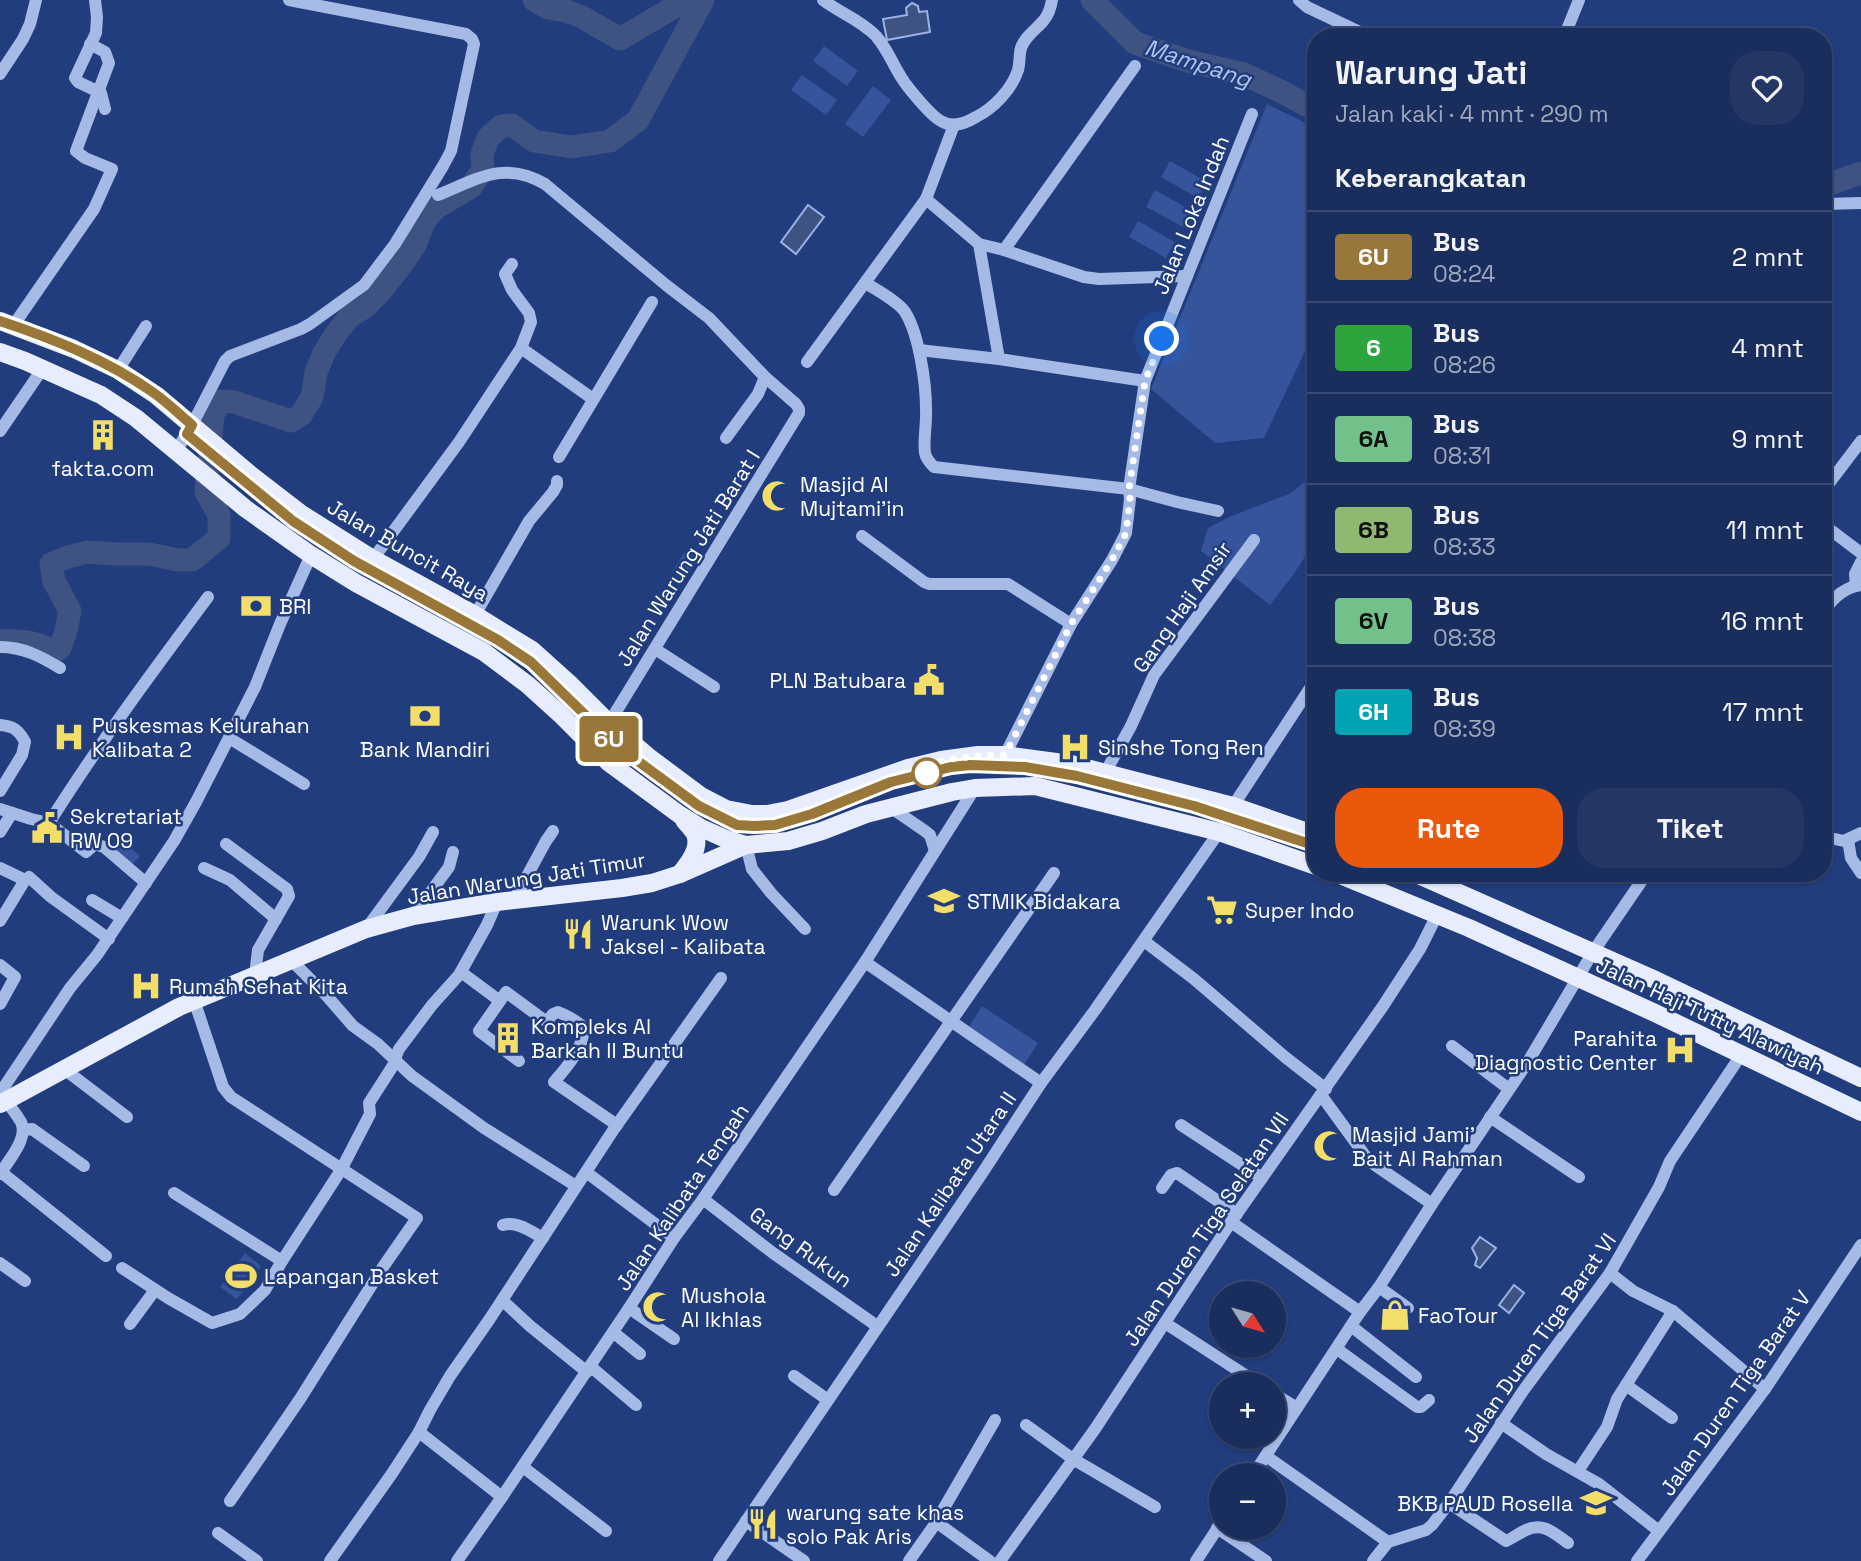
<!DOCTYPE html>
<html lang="id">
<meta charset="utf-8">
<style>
:root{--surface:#1a2e5e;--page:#233664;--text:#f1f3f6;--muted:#9fa8bc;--line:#384a73;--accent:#ea580c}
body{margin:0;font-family:"Space Grotesk",sans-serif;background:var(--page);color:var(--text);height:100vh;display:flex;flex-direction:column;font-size:26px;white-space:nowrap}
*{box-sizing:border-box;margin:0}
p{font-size:23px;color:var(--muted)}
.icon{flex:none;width:38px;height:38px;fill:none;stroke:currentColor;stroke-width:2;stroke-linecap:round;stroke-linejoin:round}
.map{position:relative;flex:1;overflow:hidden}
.sheet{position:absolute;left:1307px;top:28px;width:525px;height:854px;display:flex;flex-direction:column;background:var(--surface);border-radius:28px;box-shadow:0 2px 5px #0004,0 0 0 2px var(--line)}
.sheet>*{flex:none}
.badge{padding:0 14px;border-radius:5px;font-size:24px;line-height:46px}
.needle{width:46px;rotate:127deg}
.tools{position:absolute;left:1209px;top:1281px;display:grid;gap:14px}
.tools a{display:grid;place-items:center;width:77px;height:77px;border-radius:50%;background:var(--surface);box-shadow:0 2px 5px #0004,0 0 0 2px var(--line);font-size:35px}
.you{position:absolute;width:35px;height:35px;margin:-18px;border:5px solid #fff;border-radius:50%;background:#1a73e8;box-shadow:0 0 0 10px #1a73e833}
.map>.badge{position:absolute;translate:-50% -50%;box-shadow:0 0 0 4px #fff}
h2{padding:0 28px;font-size:26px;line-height:63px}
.round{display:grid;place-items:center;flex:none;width:74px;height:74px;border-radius:28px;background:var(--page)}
.head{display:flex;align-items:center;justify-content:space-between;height:119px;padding:0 28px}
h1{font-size:33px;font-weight:600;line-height:52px}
.action{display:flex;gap:14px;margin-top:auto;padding:14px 28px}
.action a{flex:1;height:80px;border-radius:28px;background:var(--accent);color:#fff;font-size:28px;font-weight:600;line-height:80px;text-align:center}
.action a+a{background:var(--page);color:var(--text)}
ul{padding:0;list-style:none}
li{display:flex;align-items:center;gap:21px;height:91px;padding:0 28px;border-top:2px solid var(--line)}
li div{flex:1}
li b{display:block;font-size:26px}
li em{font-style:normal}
li .badge{min-width:77px;font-weight:700;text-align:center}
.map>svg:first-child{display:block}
</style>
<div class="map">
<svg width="1861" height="1561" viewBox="0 0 1861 1561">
<rect width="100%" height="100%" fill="#223d7d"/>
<g fill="#35549b">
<path d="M824 46 858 71 847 86 813 61Z"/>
<path d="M802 75 837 100 826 115 791 90Z"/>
<path d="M873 86 891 100 863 137 845 124Z"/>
<path d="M1267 104 1316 128V328L1264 438 1215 443 1151 389Z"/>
<path d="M1170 161 1207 182 1198 198 1161 177Z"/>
<path d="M1155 190 1192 211 1183 227 1146 207Z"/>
<path d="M1138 221 1175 242 1166 258 1129 237Z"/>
<path d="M1316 472V540L1293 575 1270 605 1201 551 1208 528 1229 517 1291 493Z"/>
<path d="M686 550 698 559 684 580 672 572Z"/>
<path d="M119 837 140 856 130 868 109 849Z"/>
<path d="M982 1006 1038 1043 1024 1065 968 1028Z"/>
<path d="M245 1253 261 1266 237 1299 220 1287Z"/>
</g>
<g fill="#3f5383" stroke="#9ab3e7" stroke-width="2">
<path d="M912 3 918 6 919 12 927 11 930 32 887 40 883 19 907 15 906 8Z"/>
<path d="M808 205 824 217 796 254 781 242Z"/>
<path d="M1480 1237 1496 1248 1480 1268 1475 1265 1477 1258 1472 1248Z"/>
<path d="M1514 1285 1524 1293 1509 1313 1499 1305Z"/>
</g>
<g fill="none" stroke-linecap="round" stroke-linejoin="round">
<g stroke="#3f5383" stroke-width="23">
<path d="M534 0 548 8 566 11 582 17 620 39 686 0"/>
<path d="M1092 0 1135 43 1188 61 1244 74 1282 92 1316 110"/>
<path d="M1824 186 1861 173"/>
<path d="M0 641C17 640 39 641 53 652L60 648 66 631 70 611 54 581 51 564 68 557 87 552 114 554H149L178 560H192L219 538V515L206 492 213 415 220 401 234 402 291 421 301 415 312 397 316 372 324 353 335 335 349 317 365 307 381 291 403 263 415 245 425 220 437 207 471 187 483 169 482 154 488 138 501 126 512 125 534 141 571 147 610 141 638 120 703 0"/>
</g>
<g stroke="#a6bae6" stroke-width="12">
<path d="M95 0 97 17 96 33 75 78 78 82 101 93 105 109"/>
<path d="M823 0C840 13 861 20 876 36 888 50 892 63 901 77 907 87 931 116 941 121 952 128 966 123 976 117 994 108 1012 89 1018 70 1020 63 1019 55 1021 48 1025 36 1037 29 1044 20 1049 14 1051 6 1052 0"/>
<path d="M1299 0 1307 7 1370 37"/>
<path d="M1564 37 1579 0"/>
<path d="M0 74 23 39 30 24 36 0"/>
<path d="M438 195C478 179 504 160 545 184L666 285 709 318 765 377 796 404 799 409V413L609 723"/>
<path d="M926 199 979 244 1004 250 1084 277 1099 279 1187 276"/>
<path d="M1824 204 1861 203"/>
<path d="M979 244 999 359"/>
<path d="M1004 250 1135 66"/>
<path d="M866 283C876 290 899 302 905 312 919 334 926 383 926 409 927 423 923 439 925 453 926 459 930 463 934 467L1129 489 1177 502 1218 511"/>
<path d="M13 326 94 209 112 169 85 158 76 151 109 63 105 52 90 44"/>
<path d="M521 348 593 399"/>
<path d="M919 350 999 359 1145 381"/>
<path d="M807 362 926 199 954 125"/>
<path d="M118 370 146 326"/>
<path d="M0 431 43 368"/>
<path d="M726 438 758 394 765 377"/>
<path d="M176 451 192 425 225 361 230 356 301 329 310 324 364 285 395 244 443 166 451 151 474 44 472 39 466 34 289 0"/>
<path d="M559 457 652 302"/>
<path d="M1824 490 1861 441"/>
<path d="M1824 525 1861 553"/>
<path d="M862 536 924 582 929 584H1008L1071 624"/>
<path d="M373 559 459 442 521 348 531 322 529 313 512 290 505 274 512 264"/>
<path d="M1856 586 1855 574 1861 562"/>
<path d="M1824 611C1833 598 1844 587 1861 585"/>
<path d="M475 615 529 521 553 492 557 485V481"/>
<path d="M0 647C23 647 40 656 60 668"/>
<path d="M655 649 714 687"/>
<path d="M0 725C13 726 19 730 25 742L22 755 0 791"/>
<path d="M229 738 304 784"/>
<path d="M1005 755 1071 624 1112 560 1126 533 1130 499 1129 489 1145 381 1252 114"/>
<path d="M1105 773 1131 726 1154 675 1254 540"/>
<path d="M1233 806 1316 679"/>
<path d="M890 807 925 831 930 835 935 851"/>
<path d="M0 809 31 819 49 823 86 852 95 844 104 847 146 883"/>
<path d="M49 823C98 745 153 671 208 597"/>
<path d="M0 832 12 813"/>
<path d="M1848 840 1851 858 1861 873"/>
<path d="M226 844 287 889 289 896 258 950 255 975"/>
<path d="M746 845 752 869 771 893 805 929"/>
<path d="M1824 846 1830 838 1844 841 1861 833"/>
<path d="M0 868 25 880 29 877 51 897 109 939"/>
<path d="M204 868 230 880 276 919"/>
<path d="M92 900 122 918"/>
<path d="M514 900 546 841 553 831"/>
<path d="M413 916 449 867 453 852"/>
<path d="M0 921 25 880"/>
<path d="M366 929 419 857 433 832"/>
<path d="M1144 941 1194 979 1285 1057 1326 1089"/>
<path d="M292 961 326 995 353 1026 378 1044 412 1076 484 1128 576 1186"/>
<path d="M865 962 1041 1083"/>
<path d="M0 965 15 977 0 1004"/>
<path d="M461 972 500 1001 506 992 544 1020H548L553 1014 558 1012C568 1016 576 1020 584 1028 583 1049 567 1067 554 1082L617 1125"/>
<path d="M194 1000 223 1087 231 1097 417 1218 383 1267 300 1399 230 1501"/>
<path d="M500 1001 479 1031 519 1061"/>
<path d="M1452 1046 1509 1089"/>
<path d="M64 1069 127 1117"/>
<path d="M1321 1095 1369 1161 1432 1204"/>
<path d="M1490 1117 1579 1177"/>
<path d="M1181 1125 1262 1178"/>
<path d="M23 1130 32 1129 84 1166"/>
<path d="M1 1172 106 1256"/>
<path d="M586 1172 674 1238"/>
<path d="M0 1174C8 1161 29 1138 21 1122 15 1112 7 1102 0 1093L70 988 97 955 122 918 174 841 196 802 255 687 280 624 311 555"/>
<path d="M1162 1188 1171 1175 1177 1173 1237 1214"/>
<path d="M834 1190 1054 873"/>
<path d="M174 1193 282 1261"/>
<path d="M703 1199 773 1253 877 1326"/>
<path d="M1231 1222 1360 1312"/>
<path d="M503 1225C517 1221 530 1231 543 1238"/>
<path d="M0 1263 25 1281"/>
<path d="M122 1268 168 1298 212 1323 240 1314 265 1290 282 1261 341 1170 370 1114 369 1103 396 1061V1056L399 1049 432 1005 459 975 487 925 497 902"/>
<path d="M1610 1273 1633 1291 1673 1311 1765 1389"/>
<path d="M1379 1287 1408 1308"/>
<path d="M502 1300 530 1326 587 1372"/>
<path d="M629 1308 674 1339"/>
<path d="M1165 1323 1259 1384"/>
<path d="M130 1324 155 1290"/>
<path d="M1351 1326 1416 1377"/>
<path d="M613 1332 640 1354"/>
<path d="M1337 1349 1417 1407H1421L1429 1400"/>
<path d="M590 1366 636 1405"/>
<path d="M794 1376 828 1400"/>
<path d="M1626 1385 1672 1418"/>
<path d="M1274 1394 1297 1408"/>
<path d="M1501 1423 1546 1454 1599 1484 1659 1531"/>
<path d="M1026 1425 1073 1459 1155 1507"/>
<path d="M419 1432 502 1497"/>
<path d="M1266 1456 1388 1542"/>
<path d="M523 1467 606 1531"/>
<path d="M1578 1471 1607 1427 1617 1399 1626 1385 1673 1311"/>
<path d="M1253 1475 1360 1312 1379 1287 1432 1204 1529 1060 1593 952 1647 873"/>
<path d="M1449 1503 1506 1541C1513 1538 1519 1533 1526 1530 1543 1522 1554 1533 1568 1543"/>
<path d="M746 1521 804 1561"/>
<path d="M936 1522 990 1561"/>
<path d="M1217 1528 1266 1561"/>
<path d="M218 1533 257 1561"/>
<path d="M330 1561 391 1475 419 1432 430 1410 450 1376 489 1320 614 1129 721 978"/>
<path d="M457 1561 502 1497 629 1308 674 1238 703 1199 865 962 975 788"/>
<path d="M719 1561 983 1172 1041 1083 1095 1010 1219 832"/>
<path d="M909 1561 933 1527 995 1420"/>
<path d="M1000 1561 1095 1429 1231 1222 1383 1006 1420 949 1437 915"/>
<path d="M1196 1561 1221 1523"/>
<path d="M1373 1561 1388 1542 1426 1530 1432 1525 1449 1503 1523 1391 1610 1273 1659 1187 1670 1161 1741 1055"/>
<path d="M1637 1561 1765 1389 1861 1245"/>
</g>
<g stroke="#e7edfd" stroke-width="18">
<path d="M0 321 74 349 118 370 156 395 252 476 300 513 373 559 475 615 532 650 572 686 609 723 650 758 701 796 726 809 752 814H767L788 810 908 768 941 760 978 755H1005L1071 764 1233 806 1316 835"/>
<path d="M0 352 25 361 101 395 136 418 246 509 311 555 356 583 484 652 528 685 560 714 608 762 680 815 701 828 726 839 746 845 788 841 822 831 866 814 952 792 975 788 1035 786 1219 832 1316 866"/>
<path d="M1335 873 1469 928 1655 1013 1861 1112"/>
<path d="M1414 873 1651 978 1861 1078"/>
<path d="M680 874C688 864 701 848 695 834 692 829 687 824 684 820"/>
<path d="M0 1104 179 1007 366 929 413 916 497 902 622 888 652 883 680 874 746 845"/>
</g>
</g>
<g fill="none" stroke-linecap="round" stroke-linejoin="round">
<defs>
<path id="line" d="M0 321C54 339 107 360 154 393 168 403 180 415 192 425L187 434 293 521 354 561 498 640 531 662 616 745 699 806 737 825 754 826 775 825 812 814 891 782 951 767 970 765 1025 767 1077 776 1194 806 1316 846"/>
</defs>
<use href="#line" stroke="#fff" stroke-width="16"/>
<use href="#line" stroke="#987739" stroke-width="10"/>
<path stroke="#fff" stroke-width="7" stroke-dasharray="0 12.6" d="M927 773 925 764C951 758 978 755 1005 755L1071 624 1112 560 1126 533 1130 499 1129 489 1145 381 1162 339"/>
</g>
<defs>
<symbol id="building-bare" viewBox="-9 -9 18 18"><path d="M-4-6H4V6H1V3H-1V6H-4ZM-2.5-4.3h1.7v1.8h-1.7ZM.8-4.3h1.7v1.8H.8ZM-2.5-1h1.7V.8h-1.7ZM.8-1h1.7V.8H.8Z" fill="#f2de68" stroke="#223d7d" stroke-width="2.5" paint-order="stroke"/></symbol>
<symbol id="mosque-bare" viewBox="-9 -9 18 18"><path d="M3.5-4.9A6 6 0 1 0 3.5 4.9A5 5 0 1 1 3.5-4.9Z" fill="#f2de68" stroke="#223d7d" stroke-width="2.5" paint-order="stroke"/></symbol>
<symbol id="bank-bare" viewBox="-9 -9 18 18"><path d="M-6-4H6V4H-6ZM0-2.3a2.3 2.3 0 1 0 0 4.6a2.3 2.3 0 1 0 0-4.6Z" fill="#f2de68" stroke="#223d7d" stroke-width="2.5" paint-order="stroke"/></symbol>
<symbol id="civic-bare" viewBox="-9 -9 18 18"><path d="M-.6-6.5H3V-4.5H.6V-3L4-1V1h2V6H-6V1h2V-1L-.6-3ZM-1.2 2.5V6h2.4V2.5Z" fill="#f2de68" stroke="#223d7d" stroke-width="2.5" paint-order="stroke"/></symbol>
<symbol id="hospital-bare" viewBox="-9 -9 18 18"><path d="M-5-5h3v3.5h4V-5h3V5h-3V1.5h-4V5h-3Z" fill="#f2de68" stroke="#223d7d" stroke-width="2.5" paint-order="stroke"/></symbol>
<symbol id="university-bare" viewBox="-9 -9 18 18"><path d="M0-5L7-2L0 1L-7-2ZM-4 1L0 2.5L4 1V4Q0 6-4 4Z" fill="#f2de68" stroke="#223d7d" stroke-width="2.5" paint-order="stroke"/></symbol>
<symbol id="supermarket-bare" viewBox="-9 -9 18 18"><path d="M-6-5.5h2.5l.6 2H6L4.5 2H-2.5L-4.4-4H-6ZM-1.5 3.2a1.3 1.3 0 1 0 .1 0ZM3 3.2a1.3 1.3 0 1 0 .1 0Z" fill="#f2de68" stroke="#223d7d" stroke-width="2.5" paint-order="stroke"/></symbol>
<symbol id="restaurant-bare" viewBox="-9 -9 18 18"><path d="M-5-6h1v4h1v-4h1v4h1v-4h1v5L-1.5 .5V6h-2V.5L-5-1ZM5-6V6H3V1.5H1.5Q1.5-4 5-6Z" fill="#f2de68" stroke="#223d7d" stroke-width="2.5" paint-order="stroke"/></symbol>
<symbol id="stadium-bare" viewBox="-9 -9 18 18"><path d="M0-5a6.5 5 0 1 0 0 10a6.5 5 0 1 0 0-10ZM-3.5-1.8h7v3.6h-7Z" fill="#f2de68" stroke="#223d7d" stroke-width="2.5" paint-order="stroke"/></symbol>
<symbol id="shop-bare" viewBox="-9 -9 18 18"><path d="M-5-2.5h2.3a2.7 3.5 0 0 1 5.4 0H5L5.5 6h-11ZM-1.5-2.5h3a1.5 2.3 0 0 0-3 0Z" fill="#f2de68" stroke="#223d7d" stroke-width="2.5" paint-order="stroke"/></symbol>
<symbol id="school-bare" viewBox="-9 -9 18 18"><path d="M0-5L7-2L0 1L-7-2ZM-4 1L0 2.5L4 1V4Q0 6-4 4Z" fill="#f2de68" stroke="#223d7d" stroke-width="2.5" paint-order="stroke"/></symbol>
</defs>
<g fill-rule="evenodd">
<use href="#building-bare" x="81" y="413" width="44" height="44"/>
<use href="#mosque-bare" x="755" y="474" width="44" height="44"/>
<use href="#bank-bare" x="234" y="584" width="44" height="44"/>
<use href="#civic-bare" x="907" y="658" width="44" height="44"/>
<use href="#bank-bare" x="403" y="694" width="44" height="44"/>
<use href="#hospital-bare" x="47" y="715" width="44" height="44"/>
<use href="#hospital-bare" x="1053" y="725" width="44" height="44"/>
<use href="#civic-bare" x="25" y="806" width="44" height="44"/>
<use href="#university-bare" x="922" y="879" width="44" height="44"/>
<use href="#supermarket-bare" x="1200" y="888" width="44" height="44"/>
<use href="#restaurant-bare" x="556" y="912" width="44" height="44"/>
<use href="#hospital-bare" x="124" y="964" width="44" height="44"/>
<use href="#building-bare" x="486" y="1016" width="44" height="44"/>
<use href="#hospital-bare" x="1658" y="1028" width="44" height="44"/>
<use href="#mosque-bare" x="1307" y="1124" width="44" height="44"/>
<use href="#stadium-bare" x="219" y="1254" width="44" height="44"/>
<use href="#mosque-bare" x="636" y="1285" width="44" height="44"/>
<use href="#shop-bare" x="1373" y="1293" width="44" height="44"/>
<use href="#school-bare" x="1574" y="1481" width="44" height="44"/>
<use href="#restaurant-bare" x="741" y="1502" width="44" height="44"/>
</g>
<circle fill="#fff" stroke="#987739" stroke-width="3.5" cx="927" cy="773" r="14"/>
<g text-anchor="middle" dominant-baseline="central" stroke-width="5" stroke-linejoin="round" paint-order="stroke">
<g font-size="21" fill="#fff" stroke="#223d7d">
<text transform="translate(1191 215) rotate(-68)">Jalan Loka Indah</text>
<text transform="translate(408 550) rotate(30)">Jalan Buncit Raya</text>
<text transform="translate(688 558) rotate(-58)">Jalan Warung Jati Barat I</text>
<text transform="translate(1182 607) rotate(-55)">Gang Haji Amsir</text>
<text transform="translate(526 878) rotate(-9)">Jalan Warung Jati Timur</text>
<text transform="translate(1710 1016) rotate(25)">Jalan Haji Tutty Alawiyah</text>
<text transform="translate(950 1184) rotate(-56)">Jalan Kalibata Utara II</text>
<text transform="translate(682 1197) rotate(-56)">Jalan Kalibata Tengah</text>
<text transform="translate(1206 1229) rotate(-56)">Jalan Duren Tiga Selatan VII</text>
<text transform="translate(801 1247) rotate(36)">Gang Rukun</text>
<text transform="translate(1539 1338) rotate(-55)">Jalan Duren Tiga Barat VI</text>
<text transform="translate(1735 1393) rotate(-55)">Jalan Duren Tiga Barat V</text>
</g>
<g font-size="21" fill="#fff" stroke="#223d7d" text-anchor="start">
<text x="103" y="468" text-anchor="middle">fakta.com</text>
<text x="800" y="484">Masjid Al<tspan x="800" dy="24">Mujtami'in</tspan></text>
<text x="279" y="606">BRI</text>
<text x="906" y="680" text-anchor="end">PLN Batubara</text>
<text x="92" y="725">Puskesmas Kelurahan<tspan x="92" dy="24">Kalibata 2</tspan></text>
<text x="1098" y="747">Sinshe Tong Ren</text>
<text x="425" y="749" text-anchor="middle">Bank Mandiri</text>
<text x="70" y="816">Sekretariat<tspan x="70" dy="24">RW 09</tspan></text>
<text x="967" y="901">STMIK Bidakara</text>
<text x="1245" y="910">Super Indo</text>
<text x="601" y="922">Warunk Wow<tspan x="601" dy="24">Jaksel - Kalibata</tspan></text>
<text x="169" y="986">Rumah Sehat Kita</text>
<text x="531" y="1026">Kompleks Al<tspan x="531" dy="24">Barkah II Buntu</tspan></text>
<text x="1657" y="1038" text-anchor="end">Parahita<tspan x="1657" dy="24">Diagnostic Center</tspan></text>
<text x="1352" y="1134">Masjid Jami'<tspan x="1352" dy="24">Bait Al Rahman</tspan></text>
<text x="264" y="1276">Lapangan Basket</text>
<text x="681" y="1295">Mushola<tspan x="681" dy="24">Al Ikhlas</tspan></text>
<text x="1418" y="1315">FaoTour</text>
<text x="1573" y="1503" text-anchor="end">BKB PAUD Rosella</text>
<text x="786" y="1512">warung sate khas<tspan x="786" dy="24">solo Pak Aris</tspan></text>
</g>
<g font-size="23" font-style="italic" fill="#b1c4ee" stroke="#223d7d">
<text transform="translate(1198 63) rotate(18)">Mampang</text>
</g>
</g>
</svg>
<div class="tools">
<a><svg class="needle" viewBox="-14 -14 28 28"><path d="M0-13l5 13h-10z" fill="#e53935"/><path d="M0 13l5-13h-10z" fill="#9fa8bc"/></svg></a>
<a>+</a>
<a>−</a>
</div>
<div class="you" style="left:1162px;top:339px"></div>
<b class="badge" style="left:609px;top:739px;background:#987739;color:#fff">6U</b>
<section class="sheet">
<div class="head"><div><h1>Warung Jati</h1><p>Jalan kaki · 4 mnt · 290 m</p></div><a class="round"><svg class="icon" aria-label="heart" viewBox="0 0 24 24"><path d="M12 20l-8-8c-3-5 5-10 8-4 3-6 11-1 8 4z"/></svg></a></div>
<h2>Keberangkatan</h2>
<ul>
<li><span class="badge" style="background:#987739;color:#fff">6U</span><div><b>Bus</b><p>08:24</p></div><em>2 mnt</em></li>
<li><span class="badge" style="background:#2ea43f;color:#fff">6</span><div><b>Bus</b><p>08:26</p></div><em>4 mnt</em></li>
<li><span class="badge" style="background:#72c18b;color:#111">6A</span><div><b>Bus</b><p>08:31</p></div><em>9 mnt</em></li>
<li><span class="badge" style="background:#90b870;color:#111">6B</span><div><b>Bus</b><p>08:33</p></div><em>11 mnt</em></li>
<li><span class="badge" style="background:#72c18b;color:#111">6V</span><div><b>Bus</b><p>08:38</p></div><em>16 mnt</em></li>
<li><span class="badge" style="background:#00a3b4;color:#fff">6H</span><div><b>Bus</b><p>08:39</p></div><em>17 mnt</em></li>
</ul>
<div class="action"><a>Rute</a><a>Tiket</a></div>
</section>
</div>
